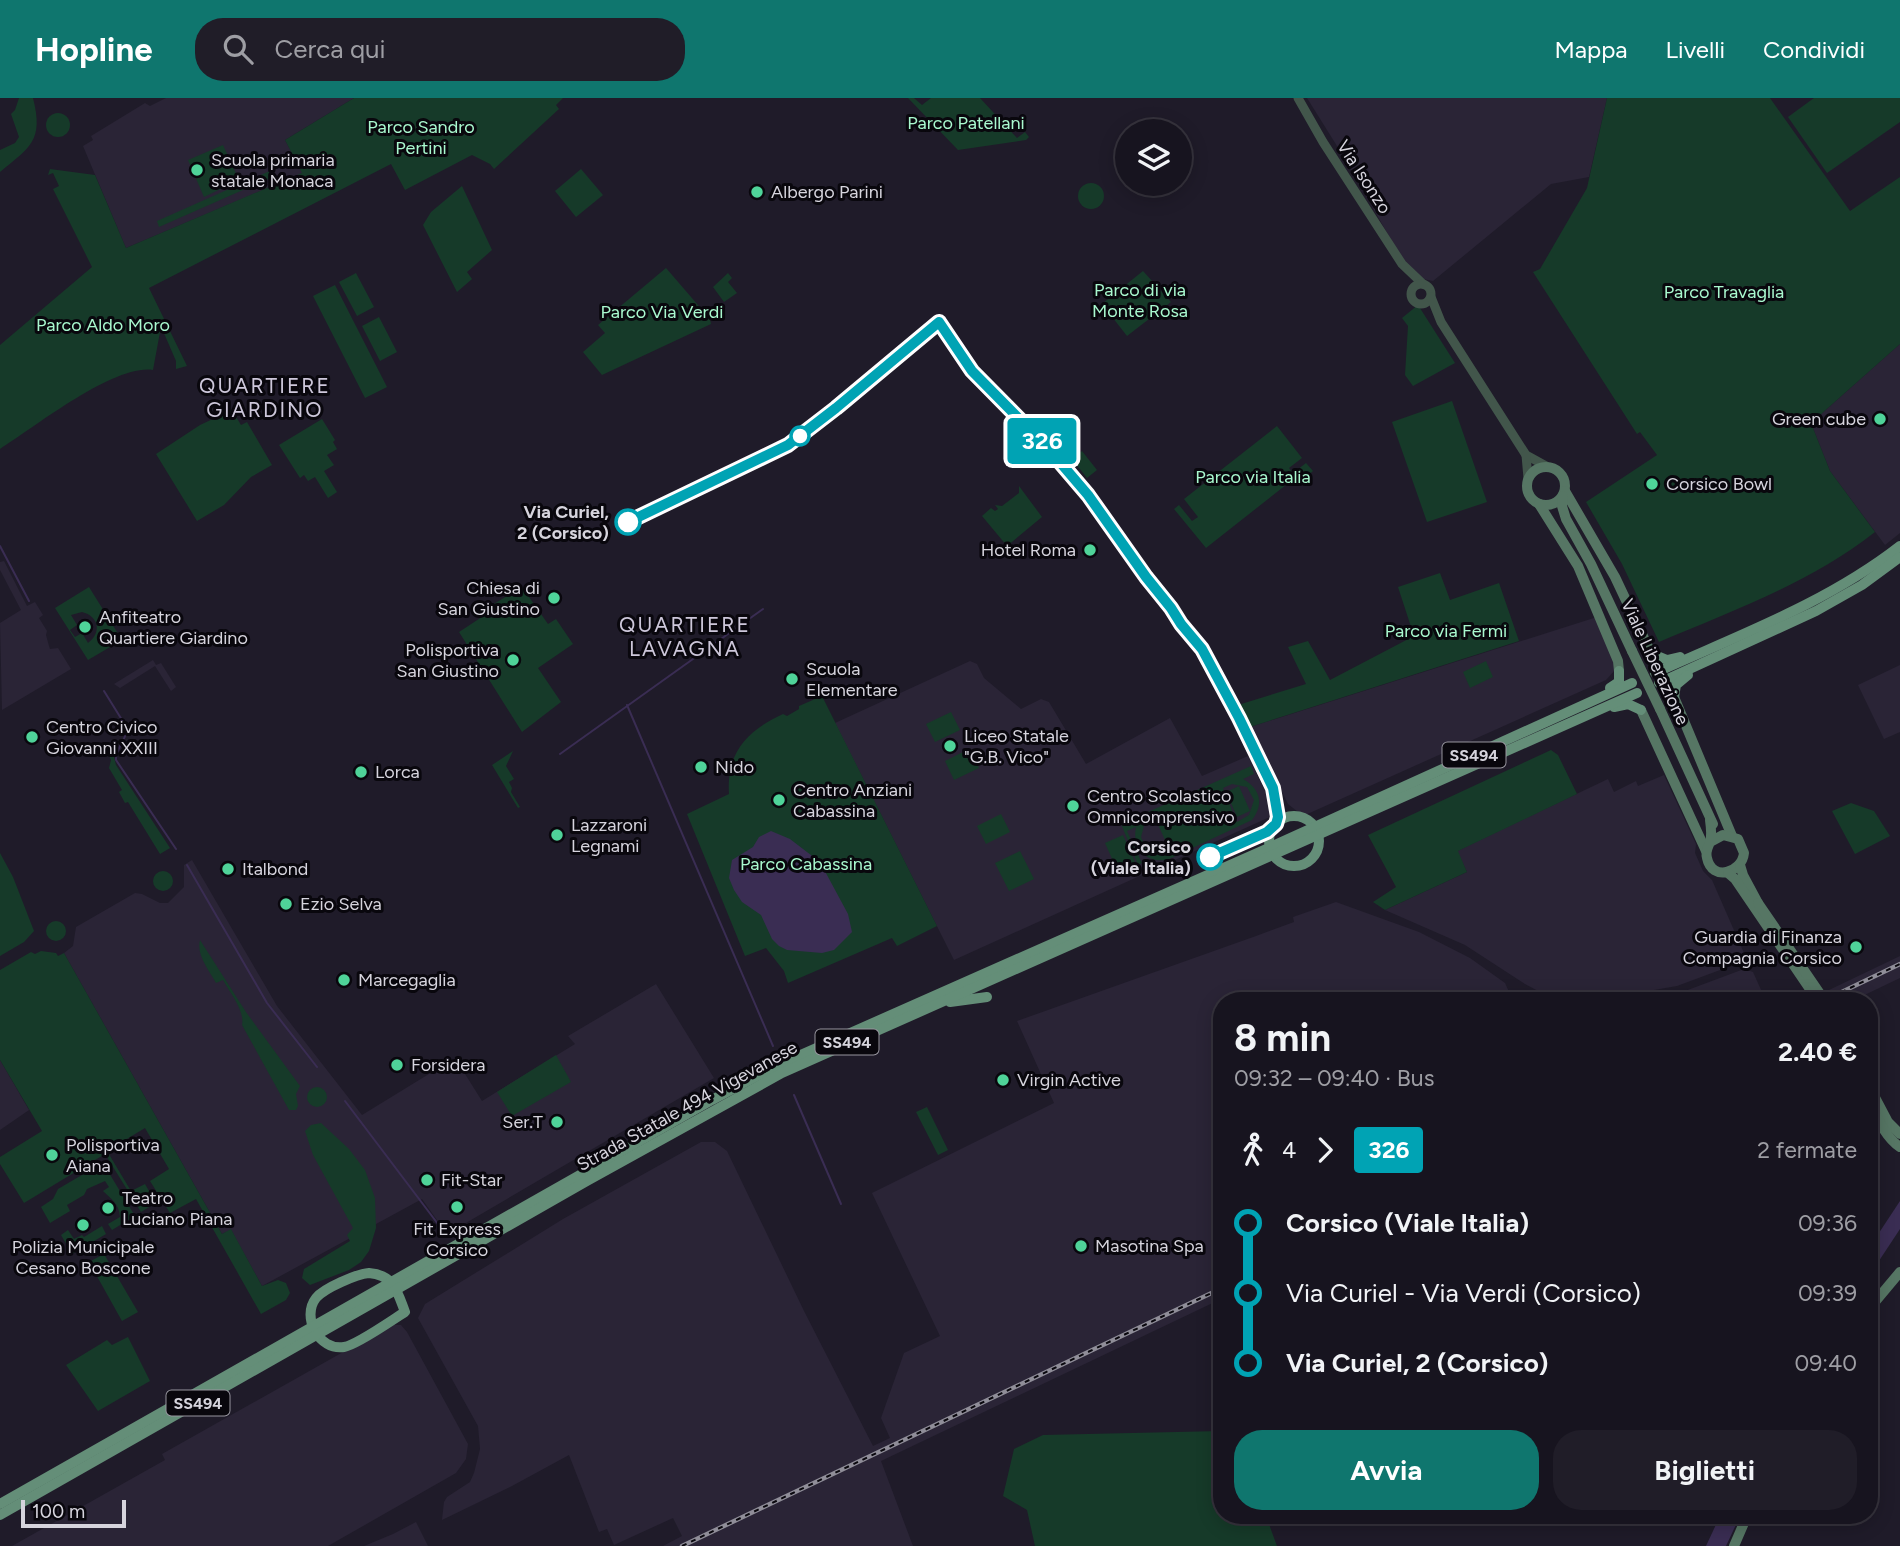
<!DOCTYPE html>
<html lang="it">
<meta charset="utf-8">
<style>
:root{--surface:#17141f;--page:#201d28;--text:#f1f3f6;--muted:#9e9ea4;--line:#36333d;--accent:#0f766e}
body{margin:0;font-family:Figtree,sans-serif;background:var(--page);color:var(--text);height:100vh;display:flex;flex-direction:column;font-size:26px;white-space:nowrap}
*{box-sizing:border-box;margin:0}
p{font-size:23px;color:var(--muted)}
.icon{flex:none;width:38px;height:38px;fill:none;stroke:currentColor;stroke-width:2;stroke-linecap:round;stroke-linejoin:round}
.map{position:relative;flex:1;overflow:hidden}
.sheet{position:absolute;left:1213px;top:894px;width:665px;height:532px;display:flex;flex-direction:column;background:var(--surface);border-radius:28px;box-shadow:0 4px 18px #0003,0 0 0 2px var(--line)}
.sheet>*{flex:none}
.badge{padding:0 14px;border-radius:5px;font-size:24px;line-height:46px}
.fabs{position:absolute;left:1115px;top:21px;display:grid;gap:14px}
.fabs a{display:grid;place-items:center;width:77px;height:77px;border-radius:50%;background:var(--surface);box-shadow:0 4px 18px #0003,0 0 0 2px var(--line);font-size:35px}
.scale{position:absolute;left:21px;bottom:18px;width:105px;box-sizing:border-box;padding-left:7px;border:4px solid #d6d4dd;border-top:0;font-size:19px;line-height:24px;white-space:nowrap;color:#d6d4dd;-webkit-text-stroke:5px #09070d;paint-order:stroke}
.map>.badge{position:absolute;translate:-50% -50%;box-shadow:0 0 0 4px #fff}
.legs{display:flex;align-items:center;gap:10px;height:77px;padding:0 21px;font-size:23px}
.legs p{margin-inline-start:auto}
.overview{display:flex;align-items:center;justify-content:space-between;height:119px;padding:0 21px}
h1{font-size:38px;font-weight:700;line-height:52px}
.primary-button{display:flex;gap:14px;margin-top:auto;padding:14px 21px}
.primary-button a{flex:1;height:80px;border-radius:28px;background:var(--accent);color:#fff;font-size:28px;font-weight:700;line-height:80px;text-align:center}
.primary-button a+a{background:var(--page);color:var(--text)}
ul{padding:0 21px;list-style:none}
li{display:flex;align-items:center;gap:24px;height:70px;font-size:26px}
li i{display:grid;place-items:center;width:10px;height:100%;margin:0 9px;background:currentColor}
li i::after{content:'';width:18px;height:18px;margin:-9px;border:5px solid;border-radius:50%;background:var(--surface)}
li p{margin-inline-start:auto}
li:first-child i{background:linear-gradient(#0000 50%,currentColor 0)}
li:last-child i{background:linear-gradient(currentColor 50%,#0000 0)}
header{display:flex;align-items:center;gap:42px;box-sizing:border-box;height:98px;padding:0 35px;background:var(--accent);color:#fff}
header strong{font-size:33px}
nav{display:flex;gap:38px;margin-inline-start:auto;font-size:24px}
.search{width:490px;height:63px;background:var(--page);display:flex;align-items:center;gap:18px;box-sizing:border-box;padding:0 24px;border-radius:28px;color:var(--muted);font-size:26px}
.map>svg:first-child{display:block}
</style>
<header>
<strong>Hopline</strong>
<div class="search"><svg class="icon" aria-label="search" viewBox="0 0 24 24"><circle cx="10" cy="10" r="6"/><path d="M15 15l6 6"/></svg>Cerca qui</div>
<nav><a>Mappa</a><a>Livelli</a><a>Condividi</a></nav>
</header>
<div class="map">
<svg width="1900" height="1448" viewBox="0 0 1900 1448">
<rect width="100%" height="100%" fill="#1f1b29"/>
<g fill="#2a2436">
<path d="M166 0H354L285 42 303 75 126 150 83 48 93 42 91 38 145 5 150 8Z"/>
<path d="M1307 0H1607L1589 79 1551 86 1433 183 1423 181 1404 164 1337 48Z"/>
<path d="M1900 246V435L1885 447 1830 373 1811 325Z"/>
<path d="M4 463 27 508 35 504 43 517 39 520 47 533 46 537 49 548 50 551 58 550 71 571 2 612 0 525 21 512 0 472V464Z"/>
<path d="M1597 519 1615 560V572L1606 582 1303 718 1288 706 1250 629Z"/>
<path d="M153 562 156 567 161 565 176 589 171 593 155 568 120 590 114 586Z"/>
<path d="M970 563 977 566 984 580 1021 611 1041 601 1049 604 1086 666 1170 620 1202 678 1248 658 1267 697 1272 718 954 862 835 625Z"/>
<path d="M1900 567V634L1884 641 1858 587Z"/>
<path d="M1664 677 1696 746 1695 755 1703 773 1712 782 1747 862 1677 888 1654 892 1558 895 1540 894 1525 886 1465 847 1385 812 1467 774 1457 753 1608 681 1614 694 1636 683 1638 688Z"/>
<path d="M192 762 277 908 362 1017 455 960 482 1003 575 946 568 938 656 886 714 980 447 1136 422 1101 262 1188 231 1132 222 1136 64 855 73 848 76 829 135 795 142 796 160 805H168L184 789V767Z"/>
<path d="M1336 804 1419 834 1470 860 1505 885 1513 903H1222L1221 1201 881 1363 913 1448H663L682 1438 673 1420 614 1447 607 1431 599 1434 569 1357 512 1388 442 1422 444 1404 447 1399 470 1384 474 1375 480 1351 478 1328 418 1220 425 1206 563 1121 701 1044H715L727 1053 804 1213 873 1348 890 1340 881 1320 904 1255 940 1238 872 1095 1054 1005 1017 923 1256 838 1294 824 1293 819Z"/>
<path d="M1900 858V880L1852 903H1806Z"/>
<path d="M1744 871 1753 874 1766 903H1680L1677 896Z"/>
<path d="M0 962 29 1012 0 1032Z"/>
<path d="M391 1227H401L407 1234 468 1346 466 1361 456 1375 328 1448H12L165 1362 162 1356Z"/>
<path d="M416 1424 428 1448H364L393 1436Z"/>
</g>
<g fill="#163a29" fill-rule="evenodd">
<path d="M19 0H33C44 43 30 49 0 74V52L15 45 19 39 11 16 15 12Z"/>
<path d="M354 0H563L556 7 559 11 494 71 490 66 472 57 405 92 391 66 149 190 187 268 176 271V263L163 233 160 234 153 272C114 266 35 329 0 351V247L92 169 53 91 59 88 53 75 48 77 50 71 95 77 126 150 302 75 285 42Z"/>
<path d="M908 0H914L922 7 931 0H980L1017 40 1025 34 1029 39 1026 42 958 52Z"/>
<path d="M1607 0H1770L1850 113 1900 79V246L1811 325 1830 373 1875 434C1810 485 1734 512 1659 544L1622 466 1586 404 1657 357 1640 334 1637 336 1533 174 1540 171 1587 90Z"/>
<path d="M1814 0H1900V24L1827 75 1788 19Z"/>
<circle cx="58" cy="27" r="12"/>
<path d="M223 47 239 82 204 99 188 62Z"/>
<path d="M581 71 603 97 576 119 555 93Z"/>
<path d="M272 72 275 78 159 129 157 123Z"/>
<circle cx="1091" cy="98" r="13"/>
<path d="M462 88 492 152 467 174 472 181 457 194 423 127 431 114Z"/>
<path d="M666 170 710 221 711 226 602 277 583 254 605 235 598 227Z"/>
<path d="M1143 173 1171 204 1127 238 1102 206Z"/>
<path d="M356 175 374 209 357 218 339 184Z"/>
<path d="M728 175 732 180 728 184 737 195 724 204 713 189Z"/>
<path d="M335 187 387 289 365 300 313 198Z"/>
<path d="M1418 207 1455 265 1413 288 1405 277 1408 228 1402 220Z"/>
<path d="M379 219 397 254 380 263 362 228Z"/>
<path d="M1452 303 1487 404 1427 424 1392 324Z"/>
<path d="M232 312 241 327 247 324 272 367 251 379 224 407 197 423 156 356 200 327Z"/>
<path d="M322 321 335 342 333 344 337 351 327 357 334 367 324 373 337 394 328 400 315 379 308 383 304 377 300 380 279 347Z"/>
<path d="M1277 328 1302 360 1289 370 1293 375 1306 365 1313 373 1300 384 1296 379 1206 450 1174 411 1179 407 1192 423 1198 419 1184 401Z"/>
<path d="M1082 353 1097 372 1087 380 1072 361Z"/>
<path d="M1019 388 1042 419 1007 448 982 418 991 410 995 413 998 411 995 407 1002 408 1019 395Z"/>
<path d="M1440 475 1450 502 1499 485 1519 543 1250 629 1238 607 1306 586 1288 549 1308 543 1330 582 1414 538 1398 489Z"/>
<path d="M89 489 122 542 88 562 55 510ZM82 514C99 518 102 535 88 545L82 535 75 539 70 532 77 527 71 517Z"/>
<path d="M522 489 548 526 556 521 573 546 538 570 561 604 522 634 459 534 494 511 492 507Z"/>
<path d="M1486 563 1493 579 1470 590 1463 574Z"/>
<path d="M822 598 937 828 897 848 892 840 788 885 784 873 766 850 745 858 687 716 729 696C726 654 748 632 783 616L787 618 799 611V608Z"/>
<path d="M951 614 960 632 935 644 926 626Z"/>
<path d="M113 646 116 651 114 659 116 667 170 750 160 756 128 704 125 705 119 694 122 692 109 670 111 662 106 651Z"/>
<path d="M969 651 979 670 954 682 945 663Z"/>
<path d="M1551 652 1558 657 1577 696 1458 753 1467 774 1385 812 1373 804 1396 789 1368 737Z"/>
<path d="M513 653 506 668 514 681 509 684 512 690 511 694 520 709 518 710 492 667Z"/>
<path d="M1251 668 1254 676 1243 681C1261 691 1264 707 1252 722L1167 762C1144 765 1132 749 1136 729L1127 733 1142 765 1138 767 1121 726ZM1232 686 1247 689 1254 702 1249 717 1237 724 1223 690ZM1155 720 1170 753 1157 757 1147 753 1141 739 1144 728Z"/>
<path d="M1239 688 1250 713 1237 719 1226 694Z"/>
<path d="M1851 705 1874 713 1890 738 1855 756 1832 713Z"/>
<path d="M1001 716 1010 734 986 746 977 728Z"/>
<path d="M1123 737 1136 766 1118 774 1105 745Z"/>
<path d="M1020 753 1034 781 1009 793 995 765Z"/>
<path d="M0 755 13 779 34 833 24 844 0 858Z"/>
<circle cx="163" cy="783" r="10"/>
<circle cx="56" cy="833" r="10"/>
<path d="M200 842 246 914 300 988 296 996 298 1008 296 1012H289L242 927C245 913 230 895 223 882L216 885C209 872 196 857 200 842Z"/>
<path d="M41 853 56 855 58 858 64 855 222 1136 231 1131 262 1188 278 1182 286 1185 290 1195 286 1202 261 1216 196 1101 170 1115 150 1083 169 1071 145 1030 107 1053 131 1093 145 1086 156 1105 141 1114 105 1056 24 1105 0 1066V1059L42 1033 0 962V872L31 854 35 856Z"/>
<path d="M556 957 571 984 512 1018 497 994Z"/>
<circle cx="317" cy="999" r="10"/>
<path d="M927 1009 948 1052 938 1057 916 1014Z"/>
<path d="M321 1025 349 1051 365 1072 375 1100 376 1130 369 1153 361 1164 349 1172 310 1187 302 1180 304 1171 350 1143 347 1137 353 1130 313 1057 305 1033 311 1027Z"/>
<path d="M99 1067 106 1070 135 1118 112 1132 108 1126 120 1119C119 1105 111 1101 103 1093L109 1089 105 1083 87 1091 84 1097 67 1107 70 1113 50 1125 41 1109 53 1101 58 1091Z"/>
<path d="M102 1128 106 1136 72 1156 61 1137 68 1132 74 1141 82 1137 84 1139Z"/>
<path d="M104 1156 138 1214 122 1223 89 1164Z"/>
<path d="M128 1239 150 1283 98 1313 66 1267 107 1242 112 1247Z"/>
<path d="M1221 1333 1222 1418H1266L1277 1448H1035L1027 1412 1003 1398 1014 1351 1043 1337Z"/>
</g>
<g fill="#3a2d53">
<path d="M771 733 790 741 820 764 848 816 852 834 834 852 822 855 787 852 779 848 772 841 761 817 742 804 734 792 729 780 732 762 753 749 759 739Z"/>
<path d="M1900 1103V1131L1869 1178V1150Z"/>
<path d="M1720 1418H1740L1726 1448H1706Z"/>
</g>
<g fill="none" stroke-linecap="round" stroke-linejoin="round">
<g stroke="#3a2d53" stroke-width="2">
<path d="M0 448 29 503"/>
<path d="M104 593 127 630C127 642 115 650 116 662L176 751"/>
<path d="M627 607 773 948"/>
<path d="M560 656 763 511"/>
<path d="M187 767 267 905 317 969"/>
<path d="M794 997 841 1106"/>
<path d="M345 1003 444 1134"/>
</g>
<g stroke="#42564b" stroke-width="9">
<path d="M1298 0 1323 44 1402 166 1423 186"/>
<circle cx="1421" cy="196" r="10"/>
<path d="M1431 199 1441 224 1526 357 1546 368"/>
<path d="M1526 357 1528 380"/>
</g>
<g stroke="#567664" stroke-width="10">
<circle cx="1546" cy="388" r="19"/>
<path d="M1565 393 1615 479 1649 551 1655 557"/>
<path d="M1563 398 1562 408 1566 421 1591 466 1632 553"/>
<path d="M1539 406 1578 468 1618 563 1619 573"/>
<path d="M1674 599 1732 738"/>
<path d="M1660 611 1713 726"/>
<path d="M1641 612 1706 753"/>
<path d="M1710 722C1711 729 1712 738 1710 744 1708 750 1705 753 1707 760 1712 784 1742 775 1744 755L1738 741 1723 737 1710 744"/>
<path d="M1740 767 1743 777 1758 805"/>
<path d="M1728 775 1735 781 1818 903"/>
<path d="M1869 988 1888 1024 1900 1036"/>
<path d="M1869 1003C1877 1019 1885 1039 1900 1049"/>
<path d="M1869 1211 1900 1174"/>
<path d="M1734 1448 1747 1418"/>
</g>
<g stroke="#648e78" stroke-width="10">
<path d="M1655 557 1667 562 1680 559"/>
<path d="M1655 575C1739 537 1827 505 1900 448"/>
<path d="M1659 585 1816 513 1862 487 1900 459"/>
<path d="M1610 590 1619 584V573"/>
<path d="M1674 599 1676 587 1688 577"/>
<path d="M1614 609 1628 606 1641 612"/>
<circle cx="1294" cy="743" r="25"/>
<path d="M950 904 987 899"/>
<path d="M369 1175C394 1177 397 1193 405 1214 392 1222 357 1247 344 1249 319 1253 301 1219 316 1200 324 1190 357 1176 369 1175Z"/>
<path d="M0 1406 712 1002 778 967 1264 752 1632 585"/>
<path d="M0 1417 587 1083 782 975 1637 595"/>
</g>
<defs>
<g id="rail">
<path d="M1823 903 1900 866"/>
<path d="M682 1448 1222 1190"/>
</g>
</defs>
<use href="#rail" stroke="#8f8d98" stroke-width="4.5"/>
<use href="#rail" stroke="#09070d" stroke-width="2" stroke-dasharray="5" stroke-linecap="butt"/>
<g stroke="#567664" stroke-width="10">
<path d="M1632 553 1660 611"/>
<path d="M1758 805 1825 903"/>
</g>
</g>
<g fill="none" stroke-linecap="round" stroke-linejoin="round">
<defs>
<path id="line-1" d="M628 424 788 347 836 310 939 224 972 273 1047 349 1088 397 1146 479 1171 510 1181 526 1202 551 1239 620 1273 690 1278 719 1276 726 1267 734 1210 759"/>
</defs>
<use href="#line-1" stroke="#fff" stroke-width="16"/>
<use href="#line-1" stroke="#00a3b4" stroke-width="10"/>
</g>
<g fill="#4fd399" stroke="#09070d" stroke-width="2.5">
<circle cx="197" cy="72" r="7"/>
<circle cx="757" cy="94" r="7"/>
<circle cx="1880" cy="321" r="7"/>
<circle cx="1652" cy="386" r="7"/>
<circle cx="1090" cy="452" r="7"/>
<circle cx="554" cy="500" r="7"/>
<circle cx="85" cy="529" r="7"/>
<circle cx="513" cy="562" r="7"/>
<circle cx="792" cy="581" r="7"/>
<circle cx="32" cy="639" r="7"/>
<circle cx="950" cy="648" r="7"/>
<circle cx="701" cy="669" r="7"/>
<circle cx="361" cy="674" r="7"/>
<circle cx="779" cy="702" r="7"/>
<circle cx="1073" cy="708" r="7"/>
<circle cx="557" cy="737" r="7"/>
<circle cx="228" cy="771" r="7"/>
<circle cx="286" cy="806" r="7"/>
<circle cx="1856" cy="849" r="7"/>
<circle cx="344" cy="882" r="7"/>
<circle cx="397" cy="967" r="7"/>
<circle cx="1003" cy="982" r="7"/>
<circle cx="557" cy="1024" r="7"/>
<circle cx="52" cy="1057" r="7"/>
<circle cx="427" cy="1082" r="7"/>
<circle cx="457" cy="1109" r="7"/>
<circle cx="108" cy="1110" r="7"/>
<circle cx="83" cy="1127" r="7"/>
<circle cx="1081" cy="1148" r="7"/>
</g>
<g fill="#fff" stroke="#00a3b4" stroke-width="3.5">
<circle cx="800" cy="338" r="9"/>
<circle cx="628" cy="424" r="12"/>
<circle cx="1210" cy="759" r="12"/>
</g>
<g text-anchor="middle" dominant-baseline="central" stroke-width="6" stroke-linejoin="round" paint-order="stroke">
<g fill="#09070d" stroke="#98969f" stroke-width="2">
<rect x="1442.5" y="644.5" width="63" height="25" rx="5"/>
<rect x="815.5" y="931.5" width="63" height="25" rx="5"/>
<rect x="166.5" y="1292.5" width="63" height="25" rx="5"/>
</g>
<g font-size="16" font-weight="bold" fill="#d6d4dd">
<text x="1474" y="657">SS494</text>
<text x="847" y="944">SS494</text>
<text x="198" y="1305">SS494</text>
</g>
<g font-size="18" fill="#a9f9cf" stroke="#09070d">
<text x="966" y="25">Parco Patellani</text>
<text x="421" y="29">Parco Sandro<tspan x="421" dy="21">Pertini</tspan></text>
<text x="1140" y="192">Parco di via<tspan x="1140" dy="21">Monte Rosa</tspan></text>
<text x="1724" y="194">Parco Travaglia</text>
<text x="662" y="214">Parco Via Verdi</text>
<text x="103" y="227">Parco Aldo Moro</text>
<text x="1253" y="379">Parco via Italia</text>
<text x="1446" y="533">Parco via Fermi</text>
<text x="806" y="766">Parco Cabassina</text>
</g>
<g font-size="18" fill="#d6d4dd" stroke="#09070d" text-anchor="start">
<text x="211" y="62">Scuola primaria<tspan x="211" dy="21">statale Monaca</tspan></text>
<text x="771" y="94">Albergo Parini</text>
<text x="1866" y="321" text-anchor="end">Green cube</text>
<text x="1666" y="386">Corsico Bowl</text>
<text x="1076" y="452" text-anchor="end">Hotel Roma</text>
<text x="540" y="490" text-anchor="end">Chiesa di<tspan x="540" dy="21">San Giustino</tspan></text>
<text x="99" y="519">Anfiteatro<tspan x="99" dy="21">Quartiere Giardino</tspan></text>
<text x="499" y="552" text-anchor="end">Polisportiva<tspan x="499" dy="21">San Giustino</tspan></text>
<text x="806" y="571">Scuola<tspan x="806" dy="21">Elementare</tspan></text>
<text x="46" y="629">Centro Civico<tspan x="46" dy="21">Giovanni XXIII</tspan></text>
<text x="964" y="638">Liceo Statale<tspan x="964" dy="21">"G.B. Vico"</tspan></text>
<text x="715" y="669">Nido</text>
<text x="375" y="674">Lorca</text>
<text x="793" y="692">Centro Anziani<tspan x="793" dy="21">Cabassina</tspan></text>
<text x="1087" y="698">Centro Scolastico<tspan x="1087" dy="21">Omnicomprensivo</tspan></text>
<text x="571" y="727">Lazzaroni<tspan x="571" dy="21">Legnami</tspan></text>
<text x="242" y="771">Italbond</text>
<text x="300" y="806">Ezio Selva</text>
<text x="1842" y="839" text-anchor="end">Guardia di Finanza<tspan x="1842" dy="21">Compagnia Corsico</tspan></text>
<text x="358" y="882">Marcegaglia</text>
<text x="411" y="967">Forsidera</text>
<text x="1017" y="982">Virgin Active</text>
<text x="543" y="1024" text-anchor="end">Ser.T</text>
<text x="66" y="1047">Polisportiva<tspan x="66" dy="21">Aiana</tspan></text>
<text x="441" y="1082">Fit-Star</text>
<text x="122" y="1100">Teatro<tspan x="122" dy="21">Luciano Piana</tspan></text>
<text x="457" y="1131" text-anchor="middle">Fit Express<tspan x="457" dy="21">Corsico</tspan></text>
<text x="1095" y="1148">Masotina Spa</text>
<text x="83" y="1149" text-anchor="middle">Polizia Municipale<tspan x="83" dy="21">Cesano Boscone</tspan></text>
</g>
<g font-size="18" fill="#d6d4dd" stroke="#09070d">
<text transform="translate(1364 79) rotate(57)">Via Isonzo</text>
<text transform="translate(1655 564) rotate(65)">Viale Liberazione</text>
<text transform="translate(687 1008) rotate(-29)">Strada Statale 494 Vigevanese</text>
</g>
<g font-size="18" font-weight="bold" fill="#d6d4dd" stroke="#09070d" text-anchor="end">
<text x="609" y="414">Via Curiel,<tspan x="609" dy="21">2 (Corsico)</tspan></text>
<text x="1191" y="749">Corsico<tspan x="1191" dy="21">(Viale Italia)</tspan></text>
</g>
<g font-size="21" letter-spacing="2" fill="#cdc7da" stroke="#09070d">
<text x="265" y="287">QUARTIERE<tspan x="265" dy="24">GIARDINO</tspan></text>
<text x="685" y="526">QUARTIERE<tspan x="685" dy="24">LAVAGNA</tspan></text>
</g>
</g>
</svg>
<div class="fabs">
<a><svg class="icon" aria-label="layers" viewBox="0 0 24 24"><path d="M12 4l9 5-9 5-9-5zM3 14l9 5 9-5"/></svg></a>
</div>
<div class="scale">100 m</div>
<b class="badge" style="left:1042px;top:343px;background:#00a3b4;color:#fff">326</b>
<section class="sheet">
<div class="overview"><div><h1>8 min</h1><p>09:32 – 09:40 · Bus</p></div><b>2.40 €</b></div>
<div class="legs"><svg class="icon" aria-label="walk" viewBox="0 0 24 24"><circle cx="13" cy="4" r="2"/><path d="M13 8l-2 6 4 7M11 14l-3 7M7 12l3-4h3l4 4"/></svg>4<svg class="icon" aria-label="forward" viewBox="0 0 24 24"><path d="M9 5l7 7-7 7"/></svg><b class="badge" style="background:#00a3b4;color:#fff">326</b><p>2 fermate</p></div>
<ul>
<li><i style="color:#00a3b4"></i><b>Corsico (Viale Italia)</b><p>09:36</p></li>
<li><i style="color:#00a3b4"></i><span>Via Curiel - Via Verdi (Corsico)</span><p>09:39</p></li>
<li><i style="color:#00a3b4"></i><b>Via Curiel, 2 (Corsico)</b><p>09:40</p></li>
</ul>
<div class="primary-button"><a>Avvia</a><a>Biglietti</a></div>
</section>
</div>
